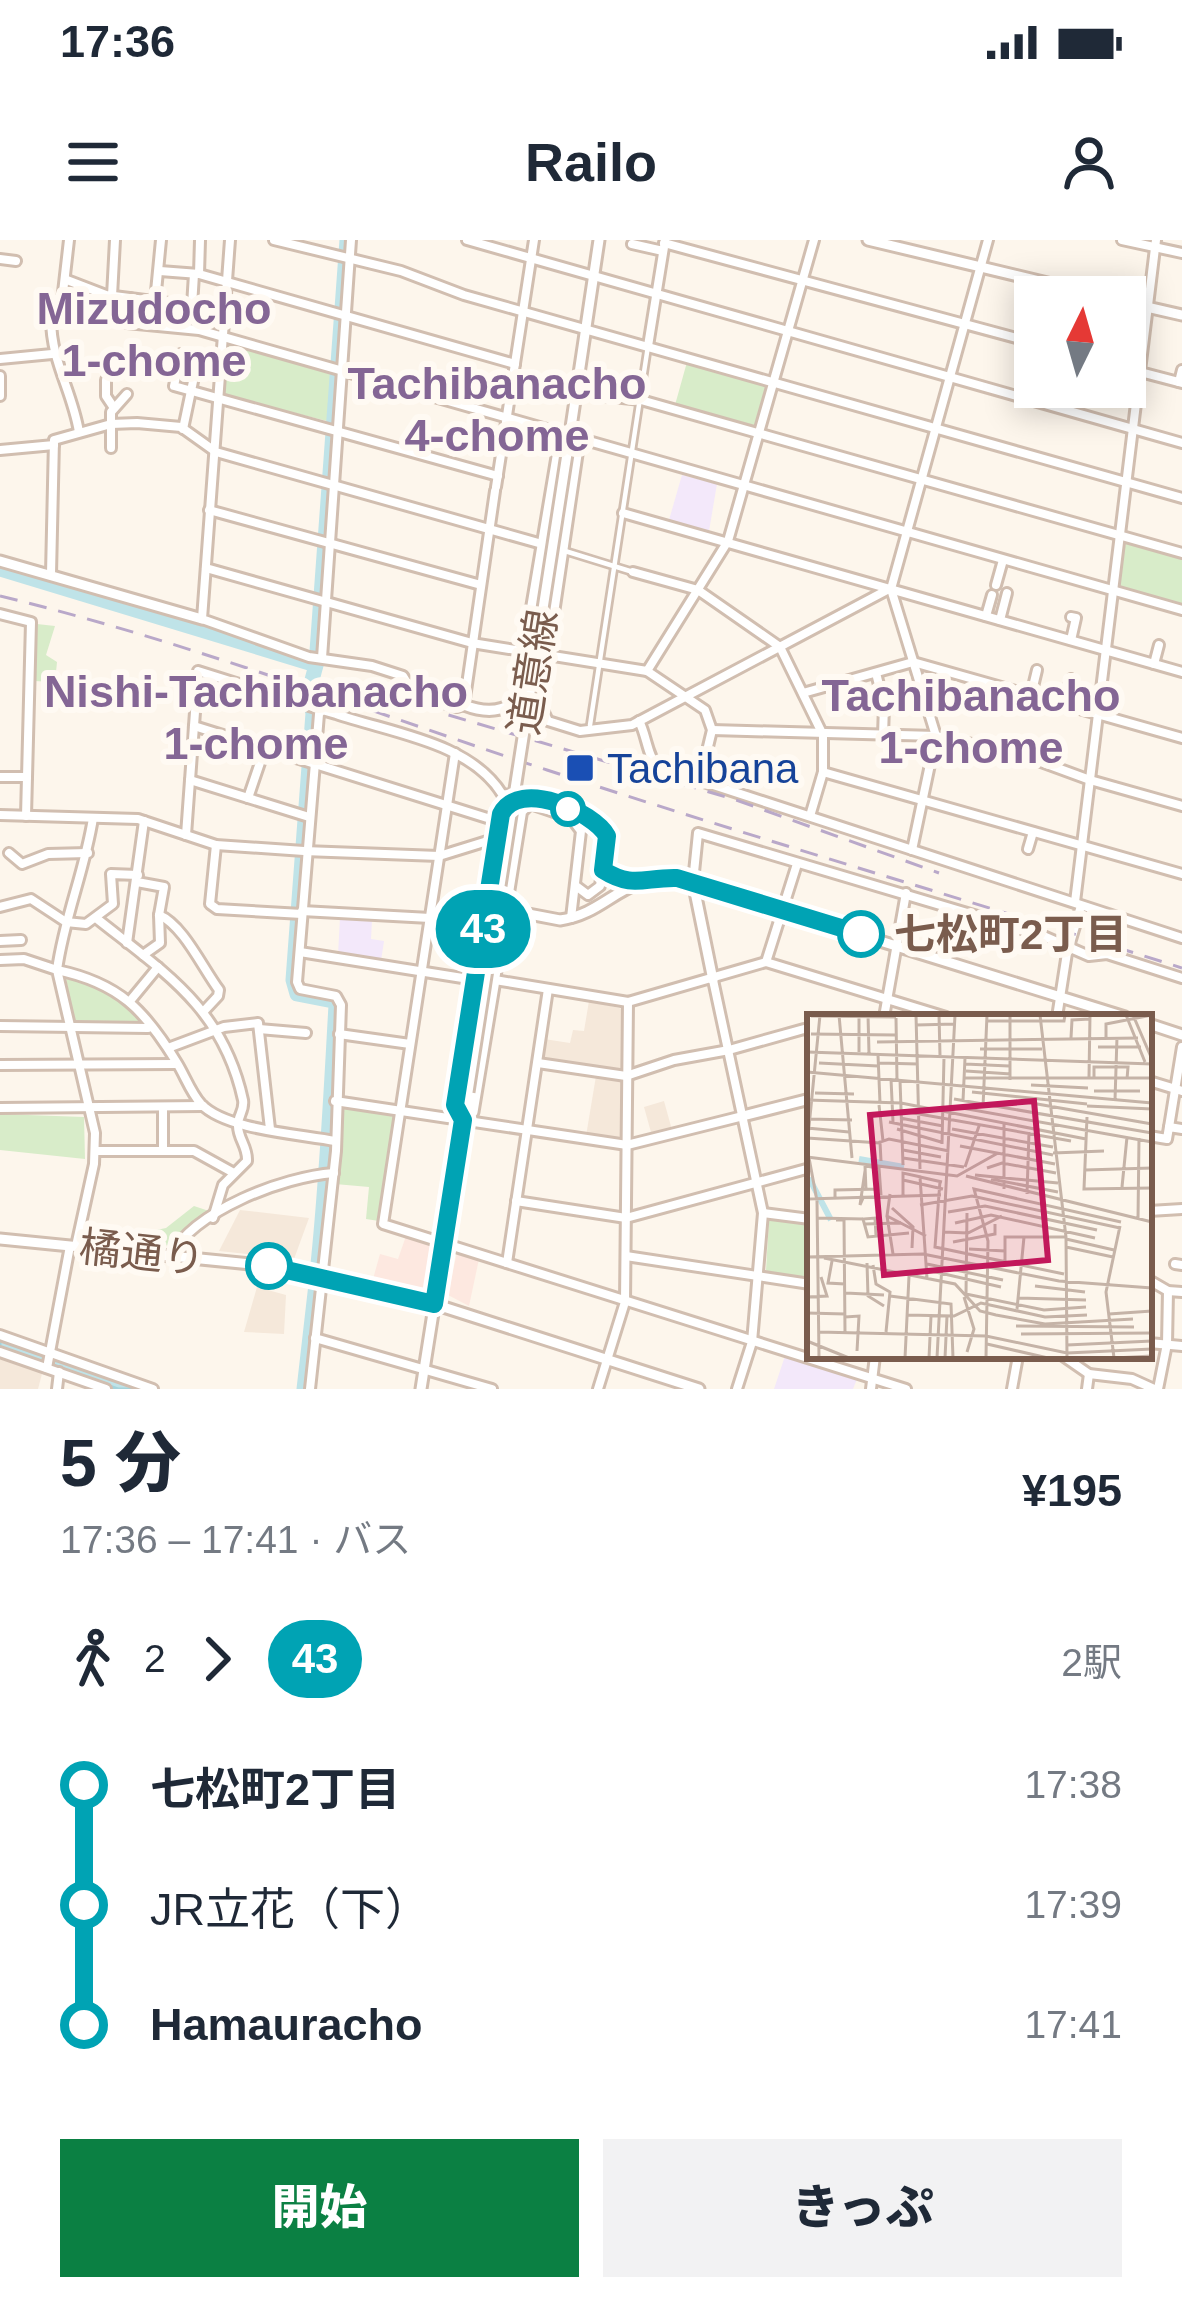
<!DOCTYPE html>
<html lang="ja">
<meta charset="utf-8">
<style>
:root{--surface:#fff;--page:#f2f2f3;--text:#1f2937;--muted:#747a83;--accent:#0b8043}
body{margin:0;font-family:Helvetica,"Noto Sans JP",sans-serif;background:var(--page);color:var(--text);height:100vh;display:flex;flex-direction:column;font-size:45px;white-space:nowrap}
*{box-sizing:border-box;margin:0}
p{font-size:39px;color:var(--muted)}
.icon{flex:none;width:66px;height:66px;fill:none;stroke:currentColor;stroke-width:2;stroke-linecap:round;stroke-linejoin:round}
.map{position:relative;height:1149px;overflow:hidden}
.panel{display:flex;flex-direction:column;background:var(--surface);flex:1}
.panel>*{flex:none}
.badge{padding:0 24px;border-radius:39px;font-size:42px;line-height:78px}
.needle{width:78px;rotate:5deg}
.buttons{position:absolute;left:1014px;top:36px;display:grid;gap:24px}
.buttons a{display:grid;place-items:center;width:132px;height:132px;border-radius:0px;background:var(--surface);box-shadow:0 6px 30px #0003;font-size:60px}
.map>.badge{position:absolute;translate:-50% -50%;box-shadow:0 0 0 6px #fff}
.legs{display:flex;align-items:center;gap:18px;height:132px;padding:0 60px;font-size:39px}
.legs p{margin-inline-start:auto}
.head{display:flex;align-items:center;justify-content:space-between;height:204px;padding:0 60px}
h1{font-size:66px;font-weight:800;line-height:90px}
.action{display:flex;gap:24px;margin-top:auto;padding:24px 60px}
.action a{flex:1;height:138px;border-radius:0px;background:var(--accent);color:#fff;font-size:48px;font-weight:800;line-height:138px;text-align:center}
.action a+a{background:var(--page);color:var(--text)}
ul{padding:0 60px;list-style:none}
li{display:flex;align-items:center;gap:42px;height:120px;font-size:45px}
li i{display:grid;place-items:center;width:18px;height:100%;margin:0 15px;background:currentColor}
li i::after{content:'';width:30px;height:30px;margin:-15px;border:9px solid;border-radius:50%;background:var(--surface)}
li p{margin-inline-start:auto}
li:first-child i{background:linear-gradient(#0000 50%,currentColor 0)}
li:last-child i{background:linear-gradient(currentColor 50%,#0000 0)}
.status{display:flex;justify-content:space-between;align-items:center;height:84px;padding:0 60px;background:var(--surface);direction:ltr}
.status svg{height:33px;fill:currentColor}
header{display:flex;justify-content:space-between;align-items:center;height:156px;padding:0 60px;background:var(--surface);font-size:54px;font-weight:800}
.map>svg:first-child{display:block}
</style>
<div class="status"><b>17:36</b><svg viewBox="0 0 49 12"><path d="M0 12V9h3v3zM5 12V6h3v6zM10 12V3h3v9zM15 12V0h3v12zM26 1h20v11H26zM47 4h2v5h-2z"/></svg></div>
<header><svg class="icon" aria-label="menu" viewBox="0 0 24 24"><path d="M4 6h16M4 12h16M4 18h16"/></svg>Railo<svg class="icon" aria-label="person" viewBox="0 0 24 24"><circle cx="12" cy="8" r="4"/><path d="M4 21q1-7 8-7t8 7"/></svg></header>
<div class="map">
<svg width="1182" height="1149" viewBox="0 0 1182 1149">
<rect width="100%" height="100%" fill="#fdf6ec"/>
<g fill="#f5e8da">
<path d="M589 761 623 769 621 833 542 817 544 799 570 803 573 790 584 791Z"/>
<path d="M596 836 625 843 624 899 620 902 586 896Z"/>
<path d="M664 861 672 890 652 896 644 867Z"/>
<path d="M240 970 309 978 294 1019 219 1011Z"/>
<path d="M257 1047 286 1055 284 1094 244 1092Z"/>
<path d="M0 1115 43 1130 38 1149H0Z"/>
</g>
<g fill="#fde8e0">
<path d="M406 996 432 1006 426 1047 421 1052 373 1039 380 1014 398 1019Z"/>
<path d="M457 1012 479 1019 469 1066 448 1055Z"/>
</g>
<g fill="#f3e8fa">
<path d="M682 235 717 244 709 291 669 280Z"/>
<path d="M340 678 372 680 371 699 384 701 381 721 338 715Z"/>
<path d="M785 1116 857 1139 853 1149H774Z"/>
</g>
<g fill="#d8ecc9">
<path d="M229 104 331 132 335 135 331 182 225 156 222 153 225 106Z"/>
<path d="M687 122 766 144 757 186 675 165Z"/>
<path d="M1126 301 1182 317V364L1118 346Z"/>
<path d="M37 384 55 386 46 415 57 422 55 442 34 441Z"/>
<path d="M65 733 116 752 141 778 138 785H80L74 780Z"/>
<path d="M339 865 395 877 379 981 366 979 369 947 335 944Z"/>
<path d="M0 874 84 877 85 919 0 910Z"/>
<path d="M194 966 212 972 210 977 188 987 173 1006 108 1000 166 988Z"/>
<path d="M773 977 810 982V1041L770 1035 766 1030 769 980Z"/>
</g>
<path fill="#bfe3e8" stroke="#a5d3da" stroke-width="3" d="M0 1099 145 1149H118L0 1108Z"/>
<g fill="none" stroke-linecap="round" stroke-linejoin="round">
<g stroke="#bfe3e8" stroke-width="15">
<path d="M0 329 316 425 308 455 313 473 293 740 297 754 333 761 336 765C331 852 327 938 318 1024"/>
<path d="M316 425 347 0"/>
<path d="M304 1149 316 1044"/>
</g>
<defs>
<g id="pedestrian">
<path d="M565 311 633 332"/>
<path d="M590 485 648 106"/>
</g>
<g id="minor">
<path d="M69 0 61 70 51 78C51 122 72 150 79 192"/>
<path d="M230 0 202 379 309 417 372 426 403 436 414 454 457 467 464 465 495 251"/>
<path d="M274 0 401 31 464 55 1182 258"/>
<path d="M467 0 1182 203"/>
<path d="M1122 0 1182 13"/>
<path d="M664 3 1035 103"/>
<path d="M632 4 663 11"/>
<path d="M0 19 16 21"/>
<path d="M160 31 199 34 200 0"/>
<path d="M199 34 515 124"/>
<path d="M67 40 106 55 192 66 194 34"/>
<path d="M112 56 115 0"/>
<path d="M130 58 127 83 199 90 1182 370"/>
<path d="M155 62 161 0"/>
<path d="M648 106 665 1"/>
<path d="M181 114 174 146 498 236"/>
<path d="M0 119 52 114"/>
<path d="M1125 128 1182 143"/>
<path d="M0 136V156"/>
<path d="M106 140V156L114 168"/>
<path d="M1179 142 1182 130"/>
<path d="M576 153 641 160 1182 313"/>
<path d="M183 189 196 127"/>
<path d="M111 208V172L127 154"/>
<path d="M0 210 54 205"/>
<path d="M496 247 534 0"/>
<path d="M209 270 481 345"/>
<path d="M623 273 1182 432"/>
<path d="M206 328 472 403 647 431 705 470 712 490 700 540"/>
<path d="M633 332 698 350 780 407 823 495V532L810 576"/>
<path d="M51 334 54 200 111 184 137 183 181 187 216 212 542 304"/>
<path d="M996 345 1003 320"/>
<path d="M0 374 31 382 26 576"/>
<path d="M986 376 992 355"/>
<path d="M1071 377 1076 378 1071 400"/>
<path d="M1000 380 1007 353"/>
<path d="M322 418 351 0"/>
<path d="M1154 424 1159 405"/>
<path d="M647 431 728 301 814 0"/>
<path d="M876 433 884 465 883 496"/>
<path d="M803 453 913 422 1182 498"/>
<path d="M1031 455 1037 430"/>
<path d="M540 464 548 481 580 491 632 485 889 349"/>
<path d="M1064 464 1071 439"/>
<path d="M639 481C647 496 647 516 658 527L1182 698"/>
<path d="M194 486 500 582"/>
<path d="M712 490 936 496 1022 515 1090 540 1182 566"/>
<path d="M455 513 383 984 906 1149"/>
<path d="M823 532 1182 634"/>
<path d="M0 537H27"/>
<path d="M190 540 309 577"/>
<path d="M248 558 265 508"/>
<path d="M502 570C507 564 510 560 517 557 538 550 598 578 607 596L600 646 588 655 576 646"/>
<path d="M0 575 138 579 216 605 304 611 439 616 497 598 513 600"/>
<path d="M93 578C85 630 64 678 57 730 119 743 145 770 177 823 185 836 191 853 201 864 226 890 299 894 335 901"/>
<path d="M186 595 198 431 322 470"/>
<path d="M216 605 210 664 217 669 302 674"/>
<path d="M1028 609 1033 592"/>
<path d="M912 610 936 496 891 349 988 0"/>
<path d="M9 613 22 624 48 614 88 613"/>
<path d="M603 630 631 644"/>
<path d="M137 642 164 647 159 675 160 703 143 715"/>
<path d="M693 642 698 593 1041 695 1089 716 1107 714 1182 738"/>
<path d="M1075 662 1156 0"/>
<path d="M0 667 31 659 66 682 86 684 113 664 111 634 138 635"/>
<path d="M302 671 430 678 487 666"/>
<path d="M159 675C183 685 202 727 219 750L218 756 204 771"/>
<path d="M96 678C165 733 223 768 243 860 245 871 237 876 238 886 238 899 248 907 247 921L223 945 213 978"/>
<path d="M571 678 581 591 571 578 530 564 522 572 495 740 628 762 766 722 946 777"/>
<path d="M0 701 21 700"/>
<path d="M127 703 144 581"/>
<path d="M300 712 475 740"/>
<path d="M0 720 24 719 57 730 95 893 94 924 76 1006"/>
<path d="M766 722 797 624"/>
<path d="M713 740 763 973 752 1102 737 1149"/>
<path d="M130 761 158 727"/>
<path d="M884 777 906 653"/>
<path d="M1057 777 1067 713 1081 666"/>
<path d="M0 786 148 788"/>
<path d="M259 789 306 793"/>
<path d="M339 794 410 804"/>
<path d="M168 808 224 787 258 783 270 889"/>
<path d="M538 823 626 836 674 820 729 810 804 789 810 791"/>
<path d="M0 825 176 824"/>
<path d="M1149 841 1182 851"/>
<path d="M335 861 627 905 743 876"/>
<path d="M163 867V911"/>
<path d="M0 868 203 866"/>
<path d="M1169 887 1182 807"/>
<path d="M1149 896 1167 899 1169 887 1182 889"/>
<path d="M95 911H194L232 932"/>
<path d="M516 961 626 978 810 928"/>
<path d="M1149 971 1182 969"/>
<path d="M763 973 810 979"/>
<path d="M170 1016C196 970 282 937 334 933"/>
<path d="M626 1016 810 1044"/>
<path d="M507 1023 548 749"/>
<path d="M1175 1024 1182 1025"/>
<path d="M1149 1040 1168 1051 1182 1052"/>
<path d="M0 1095 153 1149"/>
<path d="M315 1098 492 1149"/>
<path d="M1149 1103 1182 1106"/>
<path d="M0 1112 106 1149"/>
<path d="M1063 1116 1089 1134 1132 1139 1154 1149"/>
<path d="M47 1128 70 1006"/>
<path d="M57 1149 59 1132"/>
<path d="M310 1149 336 911 341 765 336 756 300 749 297 742 319 474 322 470 336 474C391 493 470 502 502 554L521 556"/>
<path d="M598 1149 625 1062 628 762"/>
<path d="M871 1149 875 1116"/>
<path d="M1012 1149 1018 1116"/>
<path d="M1087 1149 1089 1134"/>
<path d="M1158 1149 1167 1104 1168 1051"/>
</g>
<g id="tertiary">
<path d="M868 0 1106 57"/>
<path d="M1125 62 1182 75"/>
<path d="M567 214 599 0"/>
<path d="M0 321 202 379"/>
<path d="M516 460 559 205 569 197"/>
<path d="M464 465C482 472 501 474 516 460L540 464 578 208 569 197"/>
<path d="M693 642 713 740"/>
<path d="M487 666 560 680C608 673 620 635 677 638L1125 777"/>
<path d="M1149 784 1182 795"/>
<path d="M743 876 810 859"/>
<path d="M465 879 473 872 495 740"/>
<path d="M463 880 455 865 502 570"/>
<path d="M0 999 290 1028 434 1064 699 1149"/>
<path d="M421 1149 468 852"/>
</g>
</defs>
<use href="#pedestrian" stroke="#d1beb0" stroke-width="10"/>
<use href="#minor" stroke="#d1beb0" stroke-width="14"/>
<use href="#tertiary" stroke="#d1beb0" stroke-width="15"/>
<use href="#pedestrian" stroke="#fff" stroke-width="4.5"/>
<use href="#minor" stroke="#fff" stroke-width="8"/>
<use href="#tertiary" stroke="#fff" stroke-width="9"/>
<g stroke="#b9a8c9" stroke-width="3" stroke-dasharray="18 12" stroke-linecap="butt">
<path d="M0 356C186 401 365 470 547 530 758 599 971 661 1182 728"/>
<path d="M391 458 736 560 939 633"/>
</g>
<defs>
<path id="tertiary-bridge" d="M468 852 567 214"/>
</defs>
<use href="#tertiary-bridge" stroke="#d1beb0" stroke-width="15" stroke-linecap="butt"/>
<use href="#tertiary-bridge" stroke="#fff" stroke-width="9"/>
</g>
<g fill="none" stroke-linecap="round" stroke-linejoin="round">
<defs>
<path id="line-1" d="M269 1026 434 1064 463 880 455 865 501 574C519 538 594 572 607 596L603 630C633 649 644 637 677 638L861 694"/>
</defs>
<use href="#line-1" stroke="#fff" stroke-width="27"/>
<use href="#line-1" stroke="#00a3b4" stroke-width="18"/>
</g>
<rect fill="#1a4fb4" stroke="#fffaf3" stroke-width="4.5" x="565" y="513" width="30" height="30" rx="6"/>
<g fill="#fff" stroke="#00a3b4" stroke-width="6">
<circle cx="568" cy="569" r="15"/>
<circle cx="861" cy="694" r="21"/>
<circle cx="269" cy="1026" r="21"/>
</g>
<g text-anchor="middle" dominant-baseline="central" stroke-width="12" stroke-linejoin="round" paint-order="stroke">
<g font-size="42" fill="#7a5c4d" stroke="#fffaf3">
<text transform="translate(533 432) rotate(-81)">道意線</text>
<text transform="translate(142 1013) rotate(6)">橘通り</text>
</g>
<g font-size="42" fill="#164399" stroke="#fffaf3" text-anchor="start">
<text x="607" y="528">Tachibana</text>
</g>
<g font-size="42" font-weight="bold" fill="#7a5c4d" stroke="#fffaf3" text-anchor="start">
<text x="894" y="694">七松町2丁目</text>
</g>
<g font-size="45" font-weight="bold" fill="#846695" stroke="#fffaf3">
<text x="154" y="68">Mizudocho<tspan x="154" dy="52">1-chome</tspan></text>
<text x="497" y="143">Tachibanacho<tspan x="497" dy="52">4-chome</tspan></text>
<text x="256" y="451">Nishi-Tachibanacho<tspan x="256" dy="52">1-chome</tspan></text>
<text x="971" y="455">Tachibanacho<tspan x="971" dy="52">1-chome</tspan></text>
</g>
</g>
<g transform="translate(807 774)">
<rect width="345" height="345" fill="#fdf6ec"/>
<path fill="none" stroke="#bfe3e8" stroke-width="6" d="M52 145 97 153M2 164 24 206"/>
<path fill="none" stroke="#c5b3a7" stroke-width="3" d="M32 1 45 144M52 1V38M61 1 62 39M109 1 113 155M132 1 133 41M203 1V66M233 1 259 223 260 344M319 1 338 48M326 1 344 43M4 2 89 3M89 4 90 66M180 7H257L258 1M109 11 148 10M4 20 89 21M299 23V10L345 1M264 24 265 6 283 5M70 28 331 24M291 33H334M173 35H235M0 38 345 50M71 41 73 89M12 49 71 52M72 49 111 50M158 50 202 52M159 57 204 60M0 58 345 89M282 63 283 1M157 64H345M287 64V53H321L320 65M84 65 86 108M93 66 96 151M224 71 281 74M287 77H333M165 78 280 90M8 79 47 80M147 85 345 119M0 86 94 89 279 125M308 86 310 23M156 87 158 44M213 87 345 110M72 91 76 127M280 92 345 95M176 93 180 1M155 94 345 128M95 97 264 127M280 103 277 175 345 174M93 104 136 112M2 105 45 106M82 108 246 141M197 109V175M0 114 42 118M90 115 134 128M145 115 246 133M0 124 73 129M135 130 137 43M153 132 248 150M96 136 134 143M246 139 297 137M0 143 150 162 191 139M96 144 157 153M74 147 73 128 82 125 142 137M158 153 172 112M180 154 195 149 249 159M278 156 345 154M168 161 251 169M159 162 345 208M184 165 251 178M96 166 136 175M133 167 128 233 257 260M315 173 320 123M59 176 58 152 72 154 74 181M83 180 80 202 119 222M220 180 222 118M57 182 53 191 58 157M96 182V159L114 163M28 183V176L74 175M0 185 134 181M113 191 165 182 313 214M85 194 106 213 105 234M141 198 178 192 290 216M160 199 159 280 237 296 279 293M80 202 86 240M10 204 56 205M331 205 332 124M29 206H37L38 318M148 209 184 201 288 224M58 210 94 209M136 218 161 219 195 202M69 222 68 204 56 205 61 223 102 219M259 225 307 236M146 228 188 220V210M259 233 306 243M162 235 198 237M0 243 116 240 252 267 345 274M17 244 148 270 173 297 189 301 238 310 326 305M25 247 21 269 38 270M198 247V223H259M60 249 61 282 77 292M120 250 196 266M66 251 69 270 83 278 79 318M120 256 194 273M120 264 113 163 135 168M228 272 278 278M39 279 77 281M1 280V243M83 282 144 290 146 344M0 283 20 282 14 263M157 283 167 315 160 338M212 284 279 286M210 295 217 223M0 299 38 300M302 300 345 297M99 301 147 302 174 289 238 303 280 301M38 303 52 302 50 337M209 312 327 313M11 318 179 322 260 339 345 335M214 320 345 319M0 327 42 344M180 330 241 344M260 331 345 327M12 344 10 187 0 133 13 1M98 344 102 262M122 344 124 302M130 344 148 1M138 344 140 302M179 344 181 227 167 175 314 208M307 344 299 278 313 212M307 344 345 342"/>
<path fill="#c2185b" fill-opacity="0.15" stroke="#c2185b" stroke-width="6" d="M227 87 241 246 77 261 63 101Z"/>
<rect width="345" height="345" fill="none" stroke="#7a5c4d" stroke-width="6"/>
</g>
</svg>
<div class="buttons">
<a><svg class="needle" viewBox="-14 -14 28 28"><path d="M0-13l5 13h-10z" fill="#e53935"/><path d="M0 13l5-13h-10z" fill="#747a83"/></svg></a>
</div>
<b class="badge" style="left:483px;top:689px;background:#00a3b4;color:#fff">43</b>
</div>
<section class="panel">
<div class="head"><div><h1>5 分</h1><p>17:36 – 17:41 · バス</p></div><b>¥195</b></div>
<div class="legs"><svg class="icon" aria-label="walk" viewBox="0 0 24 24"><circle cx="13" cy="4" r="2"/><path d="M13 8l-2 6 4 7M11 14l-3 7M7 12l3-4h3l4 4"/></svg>2<svg class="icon" aria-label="forward" viewBox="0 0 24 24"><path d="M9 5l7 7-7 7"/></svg><b class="badge" style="background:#00a3b4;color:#fff">43</b><p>2駅</p></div>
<ul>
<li><i style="color:#00a3b4"></i><b>七松町2丁目</b><p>17:38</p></li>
<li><i style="color:#00a3b4"></i><span>JR立花（下）</span><p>17:39</p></li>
<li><i style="color:#00a3b4"></i><b>Hamauracho</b><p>17:41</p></li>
</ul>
<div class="action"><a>開始</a><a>きっぷ</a></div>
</section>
